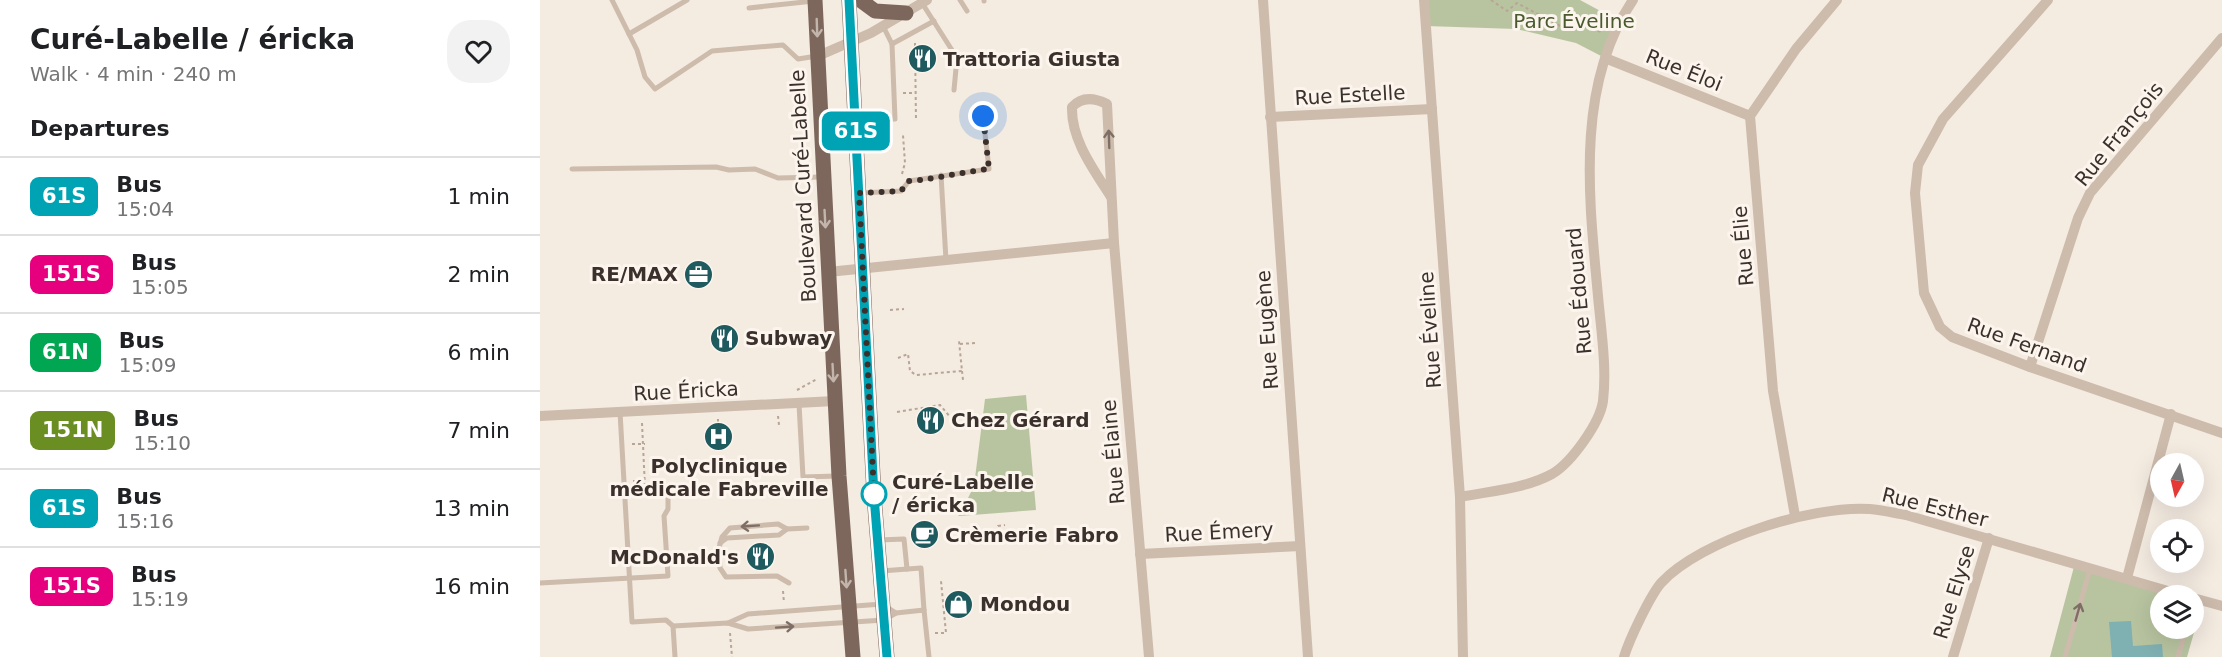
<!DOCTYPE html>
<meta charset="utf-8">
<style>
:root{--surface:#fff;--page:#f2f2f2;--text:#202124;--muted:#757577;--line:#e0e0e0}
body{margin:0;font-family:"DejaVu Sans",sans-serif;background:var(--page);color:var(--text);height:100vh;display:flex;flex-direction:column;font-size:22px;white-space:nowrap}
*{box-sizing:border-box;margin:0}
p{font-size:20px;color:var(--muted)}
.icon{flex:none;width:33px;height:33px;fill:none;stroke:currentColor;stroke-width:2;stroke-linecap:round;stroke-linejoin:round}
.map{position:relative;flex:1;overflow:hidden}
.sheet{display:flex;flex-direction:column;background:var(--surface);width:540px}
.sheet>*{flex:none}
.badge{padding:0 12px;border-radius:9px;font-size:21px;line-height:39px}
.needle{width:39px;rotate:188deg}
.fabs{position:absolute;left:1610px;top:453px;display:grid;gap:12px}
.fabs a{display:grid;place-items:center;width:54px;height:54px;border-radius:50%;background:var(--surface);box-shadow:0 6px 24px #0002;font-size:30px}
.you{position:absolute;width:30px;height:30px;margin:-15px;border:4px solid #fff;border-radius:50%;background:#1a73e8;box-shadow:0 0 0 9px #1a73e833}
.map>.badge{position:absolute;translate:-50% -50%;box-shadow:0 0 0 3px #fff}
h2{padding:0 30px;font-size:22px;line-height:54px}
.round{display:grid;place-items:center;flex:none;width:63px;height:63px;border-radius:24px;background:var(--page)}
.headline{display:flex;align-items:center;justify-content:space-between;height:102px;padding:0 30px}
h1{font-size:28px;font-weight:800;line-height:45px}
ul{padding:0;list-style:none}
li{display:flex;align-items:center;gap:18px;height:78px;padding:0 30px;border-top:2px solid var(--line)}
li div{flex:1}
li b{display:block;font-size:22px}
li em{font-style:normal}
li .badge{min-width:66px;font-weight:700;text-align:center}
main{display:flex;flex:1;min-height:0}
.map>svg:first-child{display:block}
</style>
<main>
<section class="sheet">
<div class="headline"><div><h1>Curé-Labelle / éricka</h1><p>Walk · 4 min · 240 m</p></div><a class="round"><svg class="icon" aria-label="heart" viewBox="0 0 24 24"><path d="M12 20l-8-8c-3-5 5-10 8-4 3-6 11-1 8 4z"/></svg></a></div>
<h2>Departures</h2>
<ul>
<li><span class="badge" style="background:#00a3b4;color:#fff">61S</span><div><b>Bus</b><p>15:04</p></div><em>1 min</em></li>
<li><span class="badge" style="background:#e6007e;color:#fff">151S</span><div><b>Bus</b><p>15:05</p></div><em>2 min</em></li>
<li><span class="badge" style="background:#00a651;color:#fff">61N</span><div><b>Bus</b><p>15:09</p></div><em>6 min</em></li>
<li><span class="badge" style="background:#6b8e23;color:#fff">151N</span><div><b>Bus</b><p>15:10</p></div><em>7 min</em></li>
<li><span class="badge" style="background:#00a3b4;color:#fff">61S</span><div><b>Bus</b><p>15:16</p></div><em>13 min</em></li>
<li><span class="badge" style="background:#e6007e;color:#fff">151S</span><div><b>Bus</b><p>15:19</p></div><em>16 min</em></li>
</ul>
</section>
<div class="map">
<svg width="1682" height="657" viewBox="0 0 1682 657">
<rect width="100%" height="100%" fill="#f4ebe1"/>
<g fill="#b8c4a0">
<path d="M884 0H1040L1079 21 1065 58 1036 43 976 29 886 26Z"/>
<path d="M486 395 496 510 419 516 415 510 418 503 428 498 434 486 445 399Z"/>
<path d="M1535 563 1645 595 1620 596V628H1653V598L1663 601 1647 657H1510Z"/>
</g>
<path fill="#7fb0b2" d="M1591 621 1593 646 1622 644 1623 657H1572L1569 622Z"/>
<g fill="none" stroke-linecap="round" stroke-linejoin="round">
<g stroke="#b9a596" stroke-width="2" stroke-dasharray="3 3" stroke-linecap="butt">
<path d="M951 0 967 11 977 3 1024 28 1049 27 1063 33"/>
<path d="M375 43 376 121"/>
<path d="M363 93H376"/>
<path d="M362 174 365 163 363 135"/>
<path d="M350 310 364 309"/>
<path d="M420 344 435 343"/>
<path d="M358 358 368 354 370 371 376 375 422 371 419 341"/>
<path d="M422 371 423 380"/>
<path d="M257 390 277 379"/>
<path d="M357 412 400 405 411 418"/>
<path d="M238 416 239 425"/>
<path d="M178 419V428"/>
<path d="M102 423 105 488"/>
<path d="M92 444H105"/>
<path d="M93 481H105"/>
<path d="M459 544 458 526 465 525"/>
<path d="M243 591 244 603"/>
<path d="M190 633 192 657"/>
<path d="M395 633H406L401 581"/>
</g>
<g stroke="#cdbbac" stroke-width="5">
<path d="M72 0 97 50 105 77 115 89 172 51 243 45 258 59 277 56"/>
<path d="M420 0 427 11"/>
<path d="M444 0V1"/>
<path d="M382 3 417 58 414 90"/>
<path d="M209 8 274 1"/>
<path d="M89 34 147 0"/>
<path d="M352 44 394 21"/>
<path d="M317 121 355 119 352 44 343 26"/>
<path d="M32 169 176 167 189 170 215 169 238 178 281 177"/>
<path d="M401 175 406 260"/>
<path d="M320 193 361 191 369 181 449 169 443 116"/>
<path d="M259 404 263 477 297 476"/>
<path d="M80 412 92 622 126 620 133 626 188 623 208 629 344 620 356 613 384 610 389 657"/>
<path d="M339 540 364 539 367 569"/>
<path d="M180 543 187 538 239 535 247 529"/>
<path d="M341 571 381 568 384 610"/>
<path d="M0 583 128 576 124 516 128 509V489"/>
<path d="M249 583 237 576 186 577 180 568 179 548 182 537 190 528 238 524 247 529 267 528"/>
<path d="M188 623 208 614 342 604 356 613"/>
<path d="M133 626 135 657"/>
<path d="M1525 657 1550 569"/>
<path d="M1638 657 1646 628"/>
</g>
<g stroke="#cdbbac" stroke-width="10">
<path d="M723 0 768 657"/>
<path d="M884 0 920 497 923 657"/>
<path d="M1508 0 1403 119 1378 165 1375 193 1384 293 1400 327 1412 337 1490 367 1682 433"/>
<path d="M278 56 331 33 387 0"/>
<path d="M1065 58 1210 116"/>
<path d="M730 117 892 109"/>
<path d="M571 197C554 170 531 140 532 107 542 96 555 98 567 104L574 243 609 657"/>
<path d="M288 272 574 243"/>
<path d="M1490 367 1538 218 1550 193 1682 38"/>
<path d="M0 416 295 401"/>
<path d="M920 497C951 491 984 489 1012 474 1031 463 1060 423 1063 401 1067 367 1061 330 1058 296 1049 199 1035 85 1093 0"/>
<path d="M1255 516 1233 391 1210 116 1256 49 1297 0"/>
<path d="M600 554 760 546"/>
<path d="M1587 578 1631 414"/>
<path d="M1653 598 1682 606"/>
<path d="M1084 657C1089 640 1110 596 1121 583 1161 540 1272 505 1330 509 1342 510 1354 513 1366 515L1645 596"/>
<path d="M1413 657 1449 538"/>
</g>
<g stroke="#7d675c" stroke-width="15">
<path d="M275 0 299 476 313 657"/>
<path d="M309 0 334 496 347 657"/>
<path d="M320 0 335 11 366 13"/>
</g>
</g>
<defs><path id="oneway-shaft" d="M-6 0H5M1.5-3L5.5 0L1.5 3" fill="none" stroke-width="1.6" stroke-linecap="round" stroke-linejoin="round" transform="scale(1.5)"/></defs>
<g stroke="#c2b5ac">
<use href="#oneway-shaft" transform="translate(277 28) rotate(88)"/>
<use href="#oneway-shaft" transform="translate(285 219) rotate(87)"/>
<use href="#oneway-shaft" transform="translate(293 373) rotate(87)"/>
<use href="#oneway-shaft" transform="translate(306 579) rotate(86)"/>
</g>
<g stroke="#7d6f65">
<use href="#oneway-shaft" transform="translate(569 139) rotate(-92)"/>
<use href="#oneway-shaft" transform="translate(210 526) rotate(176)"/>
<use href="#oneway-shaft" transform="translate(1538 612) rotate(-74)"/>
<use href="#oneway-shaft" transform="translate(245 627) rotate(-4)"/>
</g>
<g fill="none" stroke-linecap="round" stroke-linejoin="round">
<defs>
<path id="line" d="M309 0 334 496 347 657"/>
</defs>
<use href="#line" stroke="#fff" stroke-width="14"/>
<use href="#line" stroke="#00a3b4" stroke-width="9"/>
<path stroke="#3b302b" stroke-width="6" stroke-dasharray="0 10.8" d="M334 494 319 193 361 191 369 181C397 179 421 172 449 169L443 116"/>
</g>
<defs>
<symbol id="restaurant-disc" viewBox="-11 -11 22 22"><circle r="9.5" fill="#1f5a5e" stroke="#fbf5ee"/><path d="M-5-6h1v4h1v-4h1v4h1v-4h1v5L-1.5 .5V6h-2V.5L-5-1ZM5-6V6H3V1.5H1.5Q1.5-4 5-6Z" fill="#fff"/></symbol>
<symbol id="office-disc" viewBox="-11 -11 22 22"><circle r="9.5" fill="#1f5a5e" stroke="#fbf5ee"/><path d="M-6-3h4V-5.5h4V-3h4V5H-6ZM-1-4.5V-3h2v-1.5ZM-6 0V1H6V0Z" fill="#fff"/></symbol>
<symbol id="hospital-disc" viewBox="-11 -11 22 22"><circle r="9.5" fill="#1f5a5e" stroke="#fbf5ee"/><path d="M-5-5h3v3.5h4V-5h3V5h-3V1.5h-4V5h-3Z" fill="#fff"/></symbol>
<symbol id="cafe-disc" viewBox="-11 -11 22 22"><circle r="9.5" fill="#1f5a5e" stroke="#fbf5ee"/><path d="M-5.5-4.5H6V0H3Q3 3.5 0 3.5H-2.5Q-5.5 3.5-5.5 0ZM3-3.2v2h1.7v-2ZM-6 4.5H4V6H-6Z" fill="#fff"/></symbol>
<symbol id="shop-disc" viewBox="-11 -11 22 22"><circle r="9.5" fill="#1f5a5e" stroke="#fbf5ee"/><path d="M-5-2.5h2.3a2.7 3.5 0 0 1 5.4 0H5L5.5 6h-11ZM-1.5-2.5h3a1.5 2.3 0 0 0-3 0Z" fill="#fff"/></symbol>
</defs>
<g fill-rule="evenodd">
<use href="#restaurant-disc" x="366" y="42" width="33" height="33"/>
<use href="#office-disc" x="142" y="258" width="33" height="33"/>
<use href="#restaurant-disc" x="168" y="322" width="33" height="33"/>
<use href="#restaurant-disc" x="374" y="404" width="33" height="33"/>
<use href="#hospital-disc" x="162" y="420" width="33" height="33"/>
<use href="#cafe-disc" x="368" y="518" width="33" height="33"/>
<use href="#restaurant-disc" x="204" y="540" width="33" height="33"/>
<use href="#shop-disc" x="402" y="588" width="33" height="33"/>
</g>
<circle fill="#fff" stroke="#00a3b4" stroke-width="3" cx="334" cy="494" r="12"/>
<g text-anchor="middle" dominant-baseline="central" stroke-width="6" stroke-linejoin="round" paint-order="stroke">
<g font-size="20" fill="#4a5a2e" stroke="#fbf5ee">
<text x="1034" y="21">Parc Éveline</text>
</g>
<g font-size="20" font-weight="bold" fill="#3b302b" stroke="#fbf5ee" text-anchor="start">
<text x="403" y="59">Trattoria Giusta</text>
<text x="138" y="274" text-anchor="end">RE/MAX</text>
<text x="205" y="338">Subway</text>
<text x="411" y="420">Chez Gérard</text>
<text x="179" y="466" text-anchor="middle">Polyclinique<tspan x="179" dy="23">médicale Fabreville</tspan></text>
<text x="405" y="535">Crèmerie Fabro</text>
<text x="199" y="557" text-anchor="end">McDonald's</text>
<text x="440" y="604">Mondou</text>
</g>
<g font-size="20" fill="#3b302b" stroke="#fbf5ee">
<text transform="translate(1144 70) rotate(22)">Rue Éloi</text>
<text transform="translate(810 95) rotate(-3)">Rue Estelle</text>
<text transform="translate(1579 134) rotate(-51)">Rue François</text>
<text transform="translate(263 186) rotate(-93)">Boulevard Curé-Labelle</text>
<text transform="translate(1203 246) rotate(-95)">Rue Élie</text>
<text transform="translate(1039 291) rotate(-95)">Rue Édouard</text>
<text transform="translate(727 330) rotate(-94)">Rue Eugène</text>
<text transform="translate(890 330) rotate(-94)">Rue Éveline</text>
<text transform="translate(1487 345) rotate(20)">Rue Fernand</text>
<text transform="translate(146 391) rotate(-3)">Rue Éricka</text>
<text transform="translate(573 452) rotate(-95)">Rue Élaine</text>
<text transform="translate(1395 507) rotate(14)">Rue Esther</text>
<text transform="translate(679 532) rotate(-3)">Rue Émery</text>
<text transform="translate(1414 592) rotate(-73)">Rue Elyse</text>
</g>
<g font-size="20" font-weight="bold" fill="#3b302b" stroke="#fbf5ee" text-anchor="start">
<text x="352" y="482">Curé-Labelle<tspan x="352" dy="23">/ éricka</tspan></text>
</g>
</g>
</svg>
<div class="fabs">
<a><svg class="needle" viewBox="-14 -14 28 28"><path d="M0-13l5 13h-10z" fill="#e53935"/><path d="M0 13l5-13h-10z" fill="#757577"/></svg></a>
<a><svg class="icon" aria-label="locate" viewBox="0 0 24 24"><circle cx="12" cy="12" r="6"/><path d="M12 2v4M12 18v4M2 12h4M18 12h4"/></svg></a>
<a><svg class="icon" aria-label="layers" viewBox="0 0 24 24"><path d="M12 4l9 5-9 5-9-5zM3 14l9 5 9-5"/></svg></a>
</div>
<div class="you" style="left:443px;top:116px"></div>
<b class="badge" style="left:316px;top:131px;background:#00a3b4;color:#fff">61S</b>
</div>
</main>
